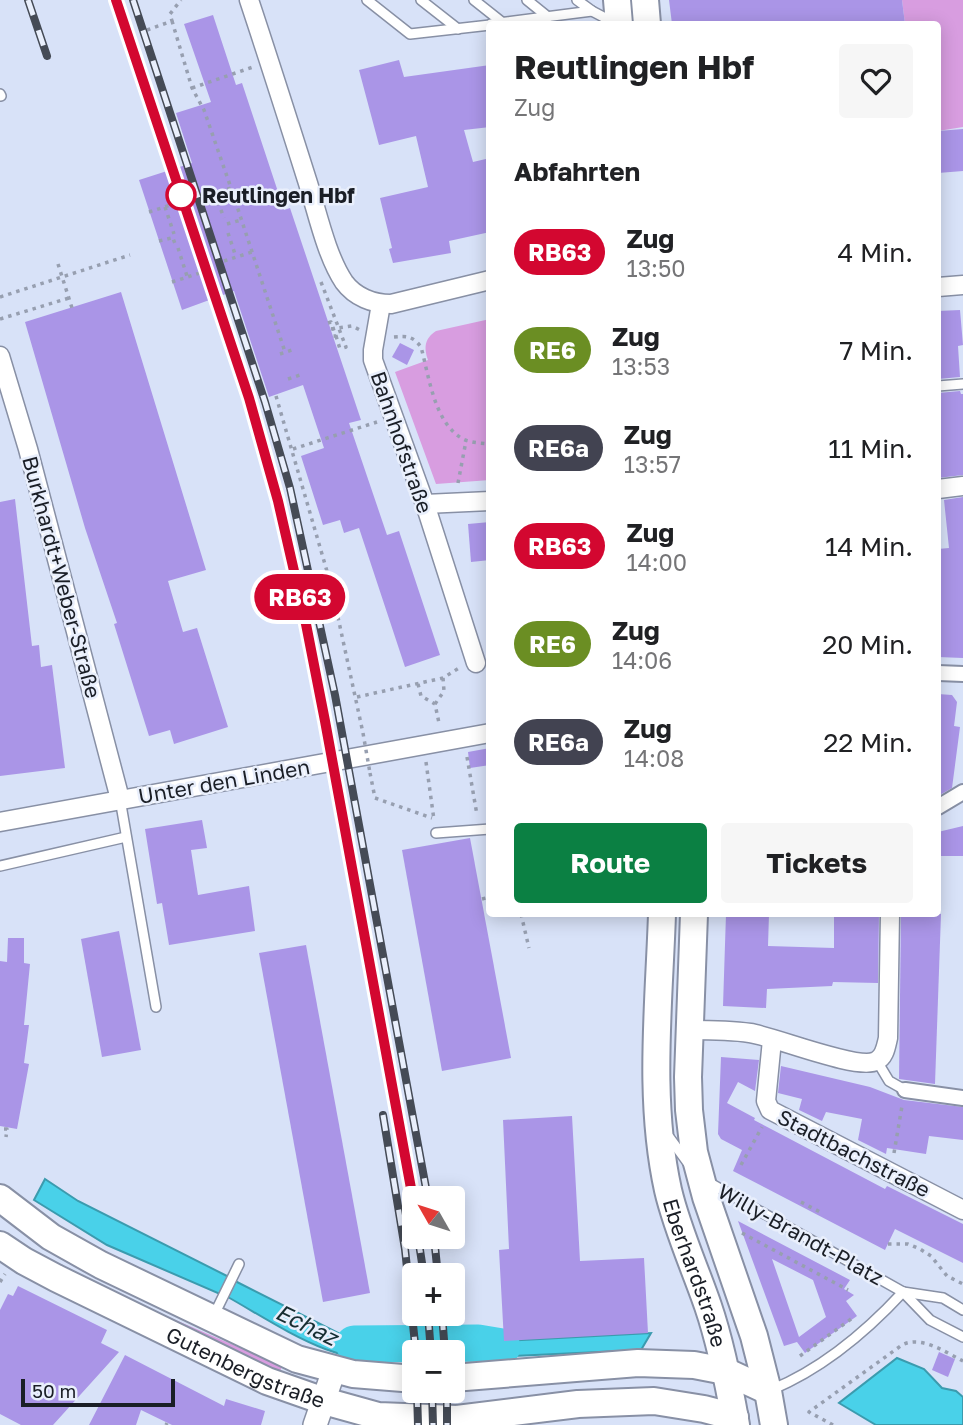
<!DOCTYPE html>
<html lang="de">
<meta charset="utf-8">
<style>
:root{--surface:#fff;--page:#f6f6f6;--text:#202124;--muted:#757577;--accent:#0b8043}
body{margin:0;font-family:"Golos Text",sans-serif;background:var(--page);color:var(--text);height:100vh;display:flex;flex-direction:column;font-size:26px;white-space:nowrap}
*{box-sizing:border-box;margin:0}
p{font-size:23px;color:var(--muted)}
.icon{flex:none;width:38px;height:38px;fill:none;stroke:currentColor;stroke-width:2;stroke-linecap:round;stroke-linejoin:round}
.map{position:relative;flex:1;overflow:hidden}
.panel{position:absolute;left:486px;top:21px;width:455px;height:896px;display:flex;flex-direction:column;background:var(--surface);border-radius:7px;box-shadow:0 4px 18px #0003}
.panel>*{flex:none}
.badge{padding:0 14px;border-radius:23px;font-size:24px;line-height:46px}
.needle{width:46px;rotate:309deg}
.buttons{position:absolute;left:402px;top:1186px;display:grid;gap:14px}
.buttons a{display:grid;place-items:center;width:63px;height:63px;border-radius:7px;background:var(--surface);box-shadow:0 4px 18px #0003;font-size:35px}
.scale{position:absolute;left:21px;bottom:18px;width:154px;box-sizing:border-box;padding-left:7px;border:4px solid #1a1e26;border-top:0;font-size:19px;line-height:24px;white-space:nowrap;color:#1a1e26;-webkit-text-stroke:5px #e9effc;paint-order:stroke}
.map>.badge{position:absolute;translate:-50% -50%;box-shadow:0 0 0 4px #fff}
h2{padding:0 28px;font-size:26px;line-height:63px}
.round{display:grid;place-items:center;flex:none;width:74px;height:74px;border-radius:7px;background:var(--page)}
.summary{display:flex;align-items:center;justify-content:space-between;height:119px;padding:0 28px}
h1{font-size:33px;font-weight:700;line-height:52px}
.action{display:flex;gap:14px;margin-top:auto;padding:14px 28px}
.action a{flex:1;height:80px;border-radius:7px;background:var(--accent);color:#fff;font-size:28px;font-weight:700;line-height:80px;text-align:center}
.action a+a{background:var(--page);color:var(--text)}
ul{padding:0;list-style:none}
li{display:flex;align-items:center;gap:21px;height:98px;padding:0 28px}
li div{flex:1}
li b{display:block;font-size:26px}
li em{font-style:normal}
li .badge{min-width:77px;font-weight:700;text-align:center}
.map>svg:first-child{display:block}
</style>
<div class="map">
<svg width="963" height="1425" viewBox="0 0 963 1425">
<rect width="100%" height="100%" fill="#d8e2f8"/>
<g fill="#d89de0">
<path d="M902 0H963V127L938 131V24H905Z"/>
<path d="M490 319V480L436 484 395 372 428 360C424 348 424 339 436 331Z"/>
<path d="M113 1293 282 1366 278 1378Z"/>
</g>
<g fill="#49d1e9" stroke="#3b9bae" stroke-width="2">
<path d="M45 1179 78 1201 229 1277 220 1294 107 1245 34 1200Z"/>
<path d="M235 1281 342 1335 373 1338 404 1336 405 1359C340 1371 280 1326 226 1296Z"/>
<path d="M500 1331 504 1341 651 1333 641 1350 453 1359 451 1334Z"/>
<path d="M897 1358 924 1369 942 1388 956 1391 963 1397V1425H876L839 1403Z"/>
</g>
<g fill="none" stroke-linecap="round" stroke-linejoin="round">
<path stroke="#49d1e9" stroke-width="37" d="M354 1344 478 1343 502 1347"/>
</g>
<g fill="#aa95e7" fill-rule="evenodd">
<path d="M669 0H902L905 24H672Z"/>
<path d="M213 15 236 85 242 83 284 210 290 208 361 420 349 423 387 535 399 531 440 655 405 667 359 528 344 533 340 520 323 525 301 456 324 448 303 385 269 397 234 291 182 310 139 180 192 163 176 113 211 102 184 24Z"/>
<path d="M399 60 404 77 490 65V127L464 130 473 162 490 158V232L449 241 451 253 393 263 389 249 392 248 380 198 428 187 416 136 379 145 359 70Z"/>
<path d="M963 129V171L938 173V131Z"/>
<path d="M121 292 206 570 168 581 183 632 197 628 228 727 174 744 170 730 149 736 114 624 117 623 85 528 25 322Z"/>
<path d="M960 310 963 345 958 346 960 377 938 379V311Z"/>
<path d="M400 343 414 350 407 365 392 357Z"/>
<path d="M960 391 961 394H963V475L938 478V393Z"/>
<path d="M963 497V658L938 657V549L949 548 944 500Z"/>
<path d="M15 499 32 646 39 645 41 667 52 665 65 768 0 776V502Z"/>
<path d="M490 522V560L471 562 468 524Z"/>
<path d="M938 694 952 695 957 702 954 726 960 727 952 788 938 796Z"/>
<path d="M490 748V765L470 768 468 752Z"/>
<path d="M202 820 207 848 191 850 198 895 249 886 255 931 169 945 162 903 157 904 145 829Z"/>
<path d="M963 826V856H938V832Z"/>
<path d="M470 838 511 1058 442 1071 402 850Z"/>
<path d="M726 914H769L768 946 834 948V914H879L878 983 833 982 832 986 767 989 766 1008 723 1006Z"/>
<path d="M901 914H941L935 1084 899 1079Z"/>
<path d="M119 931 141 1050 102 1057 81 939Z"/>
<path d="M8 938H24V963L30 964 24 1025H29L24 1063 29 1064 17 1129 0 1126V961L7 962Z"/>
<path d="M306 945 370 1293 323 1302 259 953Z"/>
<path d="M721 1057 759 1060 755 1091 738 1082 727 1103 755 1118 754 1120 885 1189 887 1186 963 1224V1263L895 1229 885 1250 733 1171 742 1150 721 1139 718 1134Z"/>
<path d="M781 1066 870 1087 904 1100 963 1107V1140L929 1136 926 1154 887 1148 886 1154 858 1140 862 1119 826 1112 822 1121 799 1110 802 1099 778 1093Z"/>
<path d="M572 1116 580 1261 644 1258 648 1333 504 1341 499 1250 509 1249 503 1120Z"/>
<path d="M738 1221 850 1280 844 1289 854 1295 846 1301 857 1316 805 1353 797 1342 784 1346ZM772 1259 813 1280 826 1317 799 1337Z"/>
<path d="M18 1286 107 1330 101 1343 119 1352 53 1425H21L0 1414V1310L8 1294 13 1296Z"/>
<path d="M939 1352 955 1359 948 1377 932 1370Z"/>
<path d="M125 1355 224 1406 226 1399 265 1411 261 1425H172L141 1410 136 1425H89Z"/>
</g>
<g fill="none" stroke-linecap="round" stroke-linejoin="round">
<defs>
<g id="service">
<path d="M367 0 410 34 490 25"/>
<path d="M421 0 458 29"/>
<path d="M474 0 503 23"/>
<path d="M527 0 548 17"/>
<path d="M577 0 592 11 613 22"/>
<path d="M491 24 592 11"/>
<path d="M0 94 1 96"/>
<path d="M938 386 963 384"/>
<path d="M120 799 156 1007"/>
<path d="M436 833 490 829"/>
<path d="M0 866 126 837"/>
<path d="M877 1061 889 1081 905 1090"/>
<path d="M669 1137 688 1163"/>
<path d="M708 1182 903 1292 930 1320 963 1337"/>
<path d="M903 1292 943 1298 963 1310"/>
<path d="M214 1315 239 1264"/>
<path d="M771 1390C822 1369 866 1332 903 1292"/>
</g>
<g id="pedestrian">
<path d="M938 673 963 674"/>
<path d="M938 807 963 792"/>
<path d="M905 1090 963 1098"/>
</g>
<g id="minor">
<path d="M249 0C269 60 288 120 307 180 317 211 326 255 344 282 355 297 373 304 391 304L490 280"/>
<path d="M938 287 963 285"/>
<path d="M381 304 373 350V360L425 504 476 663"/>
<path d="M0 356 28 449 120 799"/>
<path d="M938 489 963 486"/>
<path d="M425 504 490 501"/>
<path d="M0 822 490 733"/>
<path d="M690 1030C710 1030 730 1030 750 1033 773 1036 858 1071 876 1061 885 1057 886 1046 888 1038L890 914"/>
<path d="M772 1040 766 1101 770 1110 963 1210"/>
</g>
<path id="tertiary" d="M315 1425 334 1370"/>
<g id="secondary">
<path d="M617 0 619 24"/>
<path d="M645 0 647 24"/>
<path id="s1" d="M662 914C659 1005 648 1099 668 1190 677 1229 695 1268 708 1306 721 1344 729 1385 736 1425"/>
<path d="M694 914 688 1077 689 1110 694 1152 706 1197 754 1336 768 1391 774 1425"/>
<path d="M0 1198 51 1237 101 1265 297 1359 353 1374 415 1379"/>
<path id="s2" d="M0 1245 24 1261 56 1278 267 1381 324 1401 378 1416 457 1419 578 1404 654 1401 704 1409 735 1417"/>
<path d="M453 1378 638 1363 694 1365 725 1371 768 1391"/>
</g>
</defs>
<use href="#service" stroke="#8890a5" stroke-width="12"/>
<use href="#pedestrian" stroke="#8890a5" stroke-width="18"/>
<use href="#minor" stroke="#8890a5" stroke-width="21"/>
<use href="#tertiary" stroke="#8890a5" stroke-width="26"/>
<use href="#secondary" stroke="#8890a5" stroke-width="30"/>
<g stroke="#979fb0" stroke-width="3.5" stroke-dasharray="3.5 5" stroke-linecap="butt">
<path d="M172 21 192 88 204 110 231 188"/>
<path d="M147 30 172 21 170 14 181 0"/>
<path d="M192 88 253 67"/>
<path d="M215 194 224 218"/>
<path d="M203 197 231 188 285 352"/>
<path d="M165 207 174 234"/>
<path d="M149 212 180 202"/>
<path d="M227 224 241 220"/>
<path d="M228 233 236 257"/>
<path d="M159 241 171 238 172 242 180 239"/>
<path d="M178 248 187 276"/>
<path d="M224 261 252 252"/>
<path d="M58 264 72 308"/>
<path d="M172 282 203 272"/>
<path d="M321 282 346 347 340 349"/>
<path d="M0 297 130 255"/>
<path d="M0 319 69 298"/>
<path d="M328 323 331 322 336 336H333"/>
<path d="M331 329 352 326 360 330"/>
<path d="M336 336 340 349"/>
<path d="M394 337C407 336 413 336 421 347 429 376 434 423 463 439 471 443 481 443 490 444"/>
<path d="M280 354 292 350"/>
<path d="M288 379 300 375"/>
<path d="M276 396 331 585 363 733"/>
<path d="M293 449 377 422"/>
<path d="M458 483 466 441"/>
<path d="M418 684 421 696 435 704 439 723"/>
<path d="M357 697 443 678 459 668"/>
<path d="M435 704 444 691 443 678"/>
<path d="M467 757 477 815"/>
<path d="M426 762 434 820"/>
<path d="M370 773 375 798 432 818"/>
<path d="M482 899 490 897"/>
<path d="M521 914 529 948"/>
<path d="M4 1129H7L6 1137"/>
<path d="M894 1153 902 1106"/>
<path d="M741 1165 762 1127"/>
<path d="M801 1202 820 1212"/>
<path d="M742 1233 848 1290"/>
<path d="M888 1244H908L920 1249 931 1256 947 1276 963 1284"/>
<path d="M0 1282 5 1274"/>
<path d="M800 1356 851 1319"/>
<path d="M166 1425 167 1423"/>
<path d="M833 1425 809 1412 902 1345C921 1335 945 1352 963 1361"/>
</g>
<use href="#service" stroke="#fff" stroke-width="9"/>
<use href="#pedestrian" stroke="#fff" stroke-width="14"/>
<use href="#minor" stroke="#fff" stroke-width="18"/>
<use href="#tertiary" stroke="#fff" stroke-width="23"/>
<use href="#secondary" stroke="#fff" stroke-width="26"/>
<defs>
<g id="rail">
<path d="M28 0 47 56"/>
<path d="M116 0 249 398 278 501 308 637 415 1210"/>
<path d="M133 0 265 402 290 488 335 695 428 1199"/>
<path d="M383 1115 405 1249 416 1353"/>
<path d="M418 1237 424 1276"/>
<path d="M434 1237 438 1276"/>
<path d="M428 1314 431 1353"/>
<path d="M442 1314 445 1353"/>
<path d="M417 1391 418 1425"/>
<path d="M432 1391 433 1425"/>
<path d="M447 1391V1425"/>
</g>
</defs>
<use href="#rail" stroke="#454b56" stroke-width="8"/>
<use href="#rail" stroke="#e9effc" stroke-width="5" stroke-dasharray="16" stroke-linecap="butt"/>
<path stroke="#979fb0" stroke-width="3.5" stroke-dasharray="3.5 5" stroke-linecap="butt" d="M363 733 370 773"/>
</g>
<g fill="none" stroke-linecap="round" stroke-linejoin="round">
<defs>
<path id="line" d="M116 0 249 398 278 501 305 619 325 721 415 1210"/>
</defs>
<use href="#line" stroke="#fff" stroke-width="16"/>
<use href="#line" stroke="#d30730" stroke-width="10"/>
</g>
<circle fill="#fff" stroke="#d30730" stroke-width="3.5" cx="181" cy="195" r="14"/>
<g text-anchor="middle" dominant-baseline="central" stroke-width="5" stroke-linejoin="round" paint-order="stroke">
<g font-size="21" font-weight="bold" fill="#1a1e26" stroke="#e9effc" text-anchor="start">
<text x="202" y="195">Reutlingen Hbf</text>
</g>
<g font-size="21" fill="#1a1e26" stroke="#e9effc">
<text transform="translate(402 442) rotate(71)">Bahnhofstraße</text>
<text transform="translate(62 577) rotate(75)">Burkhardt+Weber-Straße</text>
<text transform="translate(224 781) rotate(-10)">Unter den Linden</text>
<text transform="translate(854 1153) rotate(27)">Stadtbachstraße</text>
<text transform="translate(801 1234) rotate(29)">Willy-Brandt-Platz</text>
<text stroke="none"><textPath href="#s1" startOffset="364">Eberhardstraße</textPath></text>
<text stroke="none"><textPath href="#s2" startOffset="275">Gutenbergstraße</textPath></text>
</g>
<g font-size="23" font-style="italic" fill="#172e32" stroke="#e9effc">
<text transform="translate(307 1324) rotate(26)">Echaz</text>
</g>
</g>
</svg>
<div class="buttons">
<a><svg class="needle" viewBox="-14 -14 28 28"><path d="M0-13l5 13h-10z" fill="#e53935"/><path d="M0 13l5-13h-10z" fill="#757577"/></svg></a>
<a>+</a>
<a>−</a>
</div>
<div class="scale">50 m</div>
<b class="badge" style="left:300px;top:597px;background:#d30730;color:#fff">RB63</b>
<section class="panel">
<div class="summary"><div><h1>Reutlingen Hbf</h1><p>Zug</p></div><a class="round"><svg class="icon" aria-label="heart" viewBox="0 0 24 24"><path d="M12 20l-8-8c-3-5 5-10 8-4 3-6 11-1 8 4z"/></svg></a></div>
<h2>Abfahrten</h2>
<ul>
<li><span class="badge" style="background:#d30730;color:#fff">RB63</span><div><b>Zug</b><p>13:50</p></div><em>4 Min.</em></li>
<li><span class="badge" style="background:#6b8e23;color:#fff">RE6</span><div><b>Zug</b><p>13:53</p></div><em>7 Min.</em></li>
<li><span class="badge" style="background:#424351;color:#fff">RE6a</span><div><b>Zug</b><p>13:57</p></div><em>11 Min.</em></li>
<li><span class="badge" style="background:#d30730;color:#fff">RB63</span><div><b>Zug</b><p>14:00</p></div><em>14 Min.</em></li>
<li><span class="badge" style="background:#6b8e23;color:#fff">RE6</span><div><b>Zug</b><p>14:06</p></div><em>20 Min.</em></li>
<li><span class="badge" style="background:#424351;color:#fff">RE6a</span><div><b>Zug</b><p>14:08</p></div><em>22 Min.</em></li>
</ul>
<div class="action"><a>Route</a><a>Tickets</a></div>
</section>
</div>
